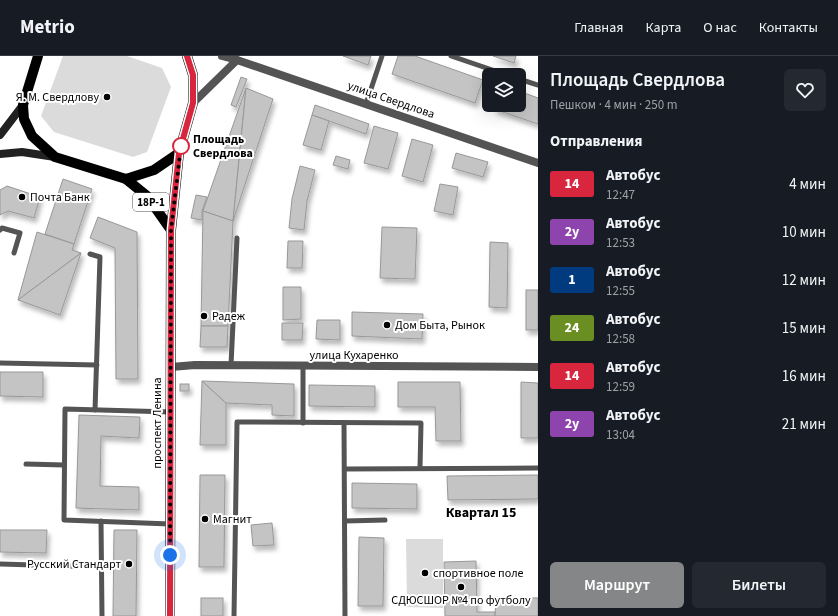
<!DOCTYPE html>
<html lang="ru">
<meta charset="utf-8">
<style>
:root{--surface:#171b24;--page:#242831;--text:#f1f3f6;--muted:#9ea1a6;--line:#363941;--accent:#858687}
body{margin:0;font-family:"Source Sans 3",sans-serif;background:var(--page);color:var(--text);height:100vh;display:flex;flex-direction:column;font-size:15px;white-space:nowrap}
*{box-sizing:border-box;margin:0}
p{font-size:13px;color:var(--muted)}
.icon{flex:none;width:22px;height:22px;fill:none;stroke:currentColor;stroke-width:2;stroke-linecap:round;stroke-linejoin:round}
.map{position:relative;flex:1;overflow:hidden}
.panel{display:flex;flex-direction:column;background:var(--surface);width:300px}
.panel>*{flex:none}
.badge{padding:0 8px;border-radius:3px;font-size:14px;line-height:26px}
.buttons{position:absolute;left:482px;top:12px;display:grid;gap:8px}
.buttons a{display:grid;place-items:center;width:44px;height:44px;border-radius:6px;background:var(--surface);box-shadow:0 4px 16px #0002;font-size:20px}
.you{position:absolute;width:20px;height:20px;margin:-10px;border:3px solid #fff;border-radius:50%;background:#1a73e8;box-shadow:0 0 0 6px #1a73e833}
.map>.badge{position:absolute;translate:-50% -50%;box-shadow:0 0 0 2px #fff}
h2{padding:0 12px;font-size:15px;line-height:36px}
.round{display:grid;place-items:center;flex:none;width:42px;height:42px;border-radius:6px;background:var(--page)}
.headline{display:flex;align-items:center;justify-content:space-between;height:68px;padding:0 12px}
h1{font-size:19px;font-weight:600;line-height:30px}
.button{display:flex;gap:8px;margin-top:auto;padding:8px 12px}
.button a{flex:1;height:46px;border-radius:6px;background:var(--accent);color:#fff;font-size:16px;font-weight:600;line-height:46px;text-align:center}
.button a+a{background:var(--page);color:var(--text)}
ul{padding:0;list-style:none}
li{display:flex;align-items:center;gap:12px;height:48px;padding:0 12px}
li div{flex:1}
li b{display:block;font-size:15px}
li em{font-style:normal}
li .badge{min-width:44px;font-weight:700;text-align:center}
header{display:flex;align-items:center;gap:24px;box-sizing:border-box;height:56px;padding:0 20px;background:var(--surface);border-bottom:1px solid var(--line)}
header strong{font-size:19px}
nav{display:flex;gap:22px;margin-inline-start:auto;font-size:14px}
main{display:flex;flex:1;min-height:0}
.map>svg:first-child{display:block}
</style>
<header>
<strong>Metrio</strong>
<nav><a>Главная</a><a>Карта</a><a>О нас</a><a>Контакты</a></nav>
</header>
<main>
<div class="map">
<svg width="538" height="560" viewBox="0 0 538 560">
<defs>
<filter id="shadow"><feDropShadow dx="2.5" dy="4.5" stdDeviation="2" flood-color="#0004"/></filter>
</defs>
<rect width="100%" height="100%" fill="#fff"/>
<g fill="#dbdbdb">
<path d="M63 0H127L162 12 171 31 147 96 133 101 54 76 41 60Z"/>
<path d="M406 483H443V552L407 551Z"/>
</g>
<g fill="#c4c4c4" stroke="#989898" filter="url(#shadow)">
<path d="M343 0H371L368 9Z"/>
<path d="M398 0H415L483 24 475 47 392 18Z"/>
<path d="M493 0H516L514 7Z"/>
<path d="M241 21 247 23 236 51 231 49Z"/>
<path d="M246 32 233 165 203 155Z"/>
<path d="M246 32 273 43 233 165Z"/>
<path d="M519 35 538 42V68L494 53 496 49H519Z"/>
<path d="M315 49 369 68 366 78 312 59Z"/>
<path d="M312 59 329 65 321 94 303 89Z"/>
<path d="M374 70 398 77 388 113 364 107Z"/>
<path d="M412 83 433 89 423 126 402 120Z"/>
<path d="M456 97 488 106 483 121 452 112Z"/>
<path d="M336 100 350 104 348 113 333 109Z"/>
<path d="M300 110 315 114 307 145 304 174 289 172 292 143Z"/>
<path d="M63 123 92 133 74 188 45 178Z"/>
<path d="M440 128 458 131 453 159 434 155Z"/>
<path d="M7 130 40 141 34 162 8 155 0 159V134Z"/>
<path d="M196 139 207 141 202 155V164L191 162Z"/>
<path d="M203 155 233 165 228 270H201Z"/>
<path d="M98 161 137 176 138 323H116L115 192 90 182Z"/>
<path d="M382 171 417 172 415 223 380 222Z"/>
<path d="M37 176 74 188 72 194 81 197 18 244Z"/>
<path d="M288 185H303L302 212H287Z"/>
<path d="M490 186 508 187 507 252 489 251Z"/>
<path d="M81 197 60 259 18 244Z"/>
<path d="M283 231H301V263L283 264Z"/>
<rect x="526" y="234" width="12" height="40"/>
<path d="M352 256 423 258 422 283 352 280Z"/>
<path d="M317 264H340V284L316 283Z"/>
<path d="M282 267H303L302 284H282Z"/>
<path d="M201 270H228L227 291H200Z"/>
<path d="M0 316H43V341L0 340Z"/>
<path d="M202 325 226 347V389H200Z"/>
<path d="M202 325 294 328V360L272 359V349L226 347Z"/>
<path d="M398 326H460L461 385H436L435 351H398Z"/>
<path d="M521 326 538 327V382H521Z"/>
<rect x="180" y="328" width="9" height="7"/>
<path d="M309 329 375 330V351L309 350Z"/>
<path d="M79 359 140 361 139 382 101 380 100 430 139 431V454L76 452Z"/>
<path d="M200 419H225L224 511H199Z"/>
<path d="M538 419V443L448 444 447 420Z"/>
<path d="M352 427 417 428V453L352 452Z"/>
<path d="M272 467 274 489 253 490 251 469Z"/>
<path d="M0 474H47L46 497 0 496Z"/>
<path d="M114 474H137L136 560H113Z"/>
<path d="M359 481 384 482 383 550H358Z"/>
<path d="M476 505 477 556H495V560H445L444 506Z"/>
<path d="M496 541 538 542V560H495Z"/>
<rect x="201" y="542" width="22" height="18"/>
</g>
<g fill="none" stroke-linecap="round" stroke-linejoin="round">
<g stroke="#545454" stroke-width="5">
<path d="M451 0 507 19"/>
<path d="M519 23 538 29"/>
<path d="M366 48 382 0"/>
<path d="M0 174 2 172 20 177 14 197"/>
<path d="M90 198 100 201 95 354"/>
<path d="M0 307 97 309"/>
<path d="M231 309 237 182"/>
<path d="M303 367V310"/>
<path d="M344 367 345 560"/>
<path d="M26 408 64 409"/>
<path d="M345 413 538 412"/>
<path d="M101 465 102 560"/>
<path d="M345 465 385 464"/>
<path d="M170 468 64 464 65 353 171 356"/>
<path d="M0 508 102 511"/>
<path d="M234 560 237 366 421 367 420 412"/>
</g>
<g stroke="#545454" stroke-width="8">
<path d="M222 0 237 4 538 107"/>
<path d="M193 47 237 4"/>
<path d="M171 311 195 309 538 311"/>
</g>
<g stroke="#212121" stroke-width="8">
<path d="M0 79 23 49"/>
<path d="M0 98 22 96 55 101"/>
</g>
<g stroke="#000" stroke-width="10">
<path d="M38 0 23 49 24 63 32 80 55 101 126 123 154 114 179 97"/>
<path d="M126 123 147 140 171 174"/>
<path d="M170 560 171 174 179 97 193 47V19L187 0"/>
</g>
</g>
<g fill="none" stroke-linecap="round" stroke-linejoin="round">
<defs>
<path id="line" d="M170 560 171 174 179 97 193 47V19L187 0"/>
</defs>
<use href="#line" stroke="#fff" stroke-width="9"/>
<use href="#line" stroke="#d7263d" stroke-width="6"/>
<path stroke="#000" stroke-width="4" stroke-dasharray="0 7.2" d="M170 499 171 174 181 90"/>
</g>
<g fill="#000" stroke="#fff" stroke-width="1.5">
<circle cx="107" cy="41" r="4"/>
<circle cx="22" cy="141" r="4"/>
<circle cx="204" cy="260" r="4"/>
<circle cx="387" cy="269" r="4"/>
<circle cx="205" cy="463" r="4"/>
<circle cx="129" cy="508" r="4"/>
<circle cx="425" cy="517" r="4"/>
<circle cx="461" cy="531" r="4"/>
</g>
<circle fill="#fff" stroke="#d7263d" stroke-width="2" cx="181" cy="90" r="8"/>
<g text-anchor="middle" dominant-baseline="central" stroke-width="4" stroke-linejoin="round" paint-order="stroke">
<rect fill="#fff" stroke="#4c4c4c" stroke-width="1" x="133" y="137" width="36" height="18" rx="3"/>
<g font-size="11" font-weight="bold" fill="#000">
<text x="151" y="146">18Р-1</text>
</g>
<g font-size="12" fill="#000" stroke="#fff" text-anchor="start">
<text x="99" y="41" text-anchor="end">Я. М. Свердлову</text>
<text x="30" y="141">Почта Банк</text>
<text x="212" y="260">Радеж</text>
<text x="395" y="269">Дом Быта, Рынок</text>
<text x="213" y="463">Магнит</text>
<text x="121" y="508" text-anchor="end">Русский Стандарт</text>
<text x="433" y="517">спортивное поле</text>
<text x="461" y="544" text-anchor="middle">СДЮСШОР №4 по футболу</text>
</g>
<g font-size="12" fill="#000" stroke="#fff">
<text transform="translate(391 44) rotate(19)">улица Свердлова</text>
<text x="354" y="299">улица Кухаренко</text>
<text transform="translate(157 367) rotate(-90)">проспект Ленина</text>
</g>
<g font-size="12" font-weight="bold" fill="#000" stroke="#fff" text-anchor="start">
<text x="193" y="83">Площадь<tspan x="193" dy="14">Свердлова</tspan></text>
</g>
<g font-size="14" font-weight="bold" fill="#000" stroke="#fff">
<text x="481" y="457">Квартал 15</text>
</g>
</g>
</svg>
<div class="buttons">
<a><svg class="icon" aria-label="layers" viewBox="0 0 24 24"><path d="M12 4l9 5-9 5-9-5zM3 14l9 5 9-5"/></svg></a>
</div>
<div class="you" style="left:170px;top:499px"></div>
</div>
<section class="panel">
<div class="headline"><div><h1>Площадь Свердлова</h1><p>Пешком · 4 мин · 250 m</p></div><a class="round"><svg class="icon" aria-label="heart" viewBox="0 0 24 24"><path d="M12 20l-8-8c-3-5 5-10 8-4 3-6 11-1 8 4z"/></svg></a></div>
<h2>Отправления</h2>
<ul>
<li><span class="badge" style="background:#d7263d;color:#fff">14</span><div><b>Автобус</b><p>12:47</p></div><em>4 мин</em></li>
<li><span class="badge" style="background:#8e44ad;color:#fff">2у</span><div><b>Автобус</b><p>12:53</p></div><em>10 мин</em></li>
<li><span class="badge" style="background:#003b80;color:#fff">1</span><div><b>Автобус</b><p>12:55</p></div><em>12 мин</em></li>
<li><span class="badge" style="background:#6b8e23;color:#fff">24</span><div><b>Автобус</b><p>12:58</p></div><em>15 мин</em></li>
<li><span class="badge" style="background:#d7263d;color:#fff">14</span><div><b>Автобус</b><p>12:59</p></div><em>16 мин</em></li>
<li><span class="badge" style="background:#8e44ad;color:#fff">2у</span><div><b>Автобус</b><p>13:04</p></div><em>21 мин</em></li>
</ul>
<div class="button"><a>Маршрут</a><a>Билеты</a></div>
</section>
</main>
